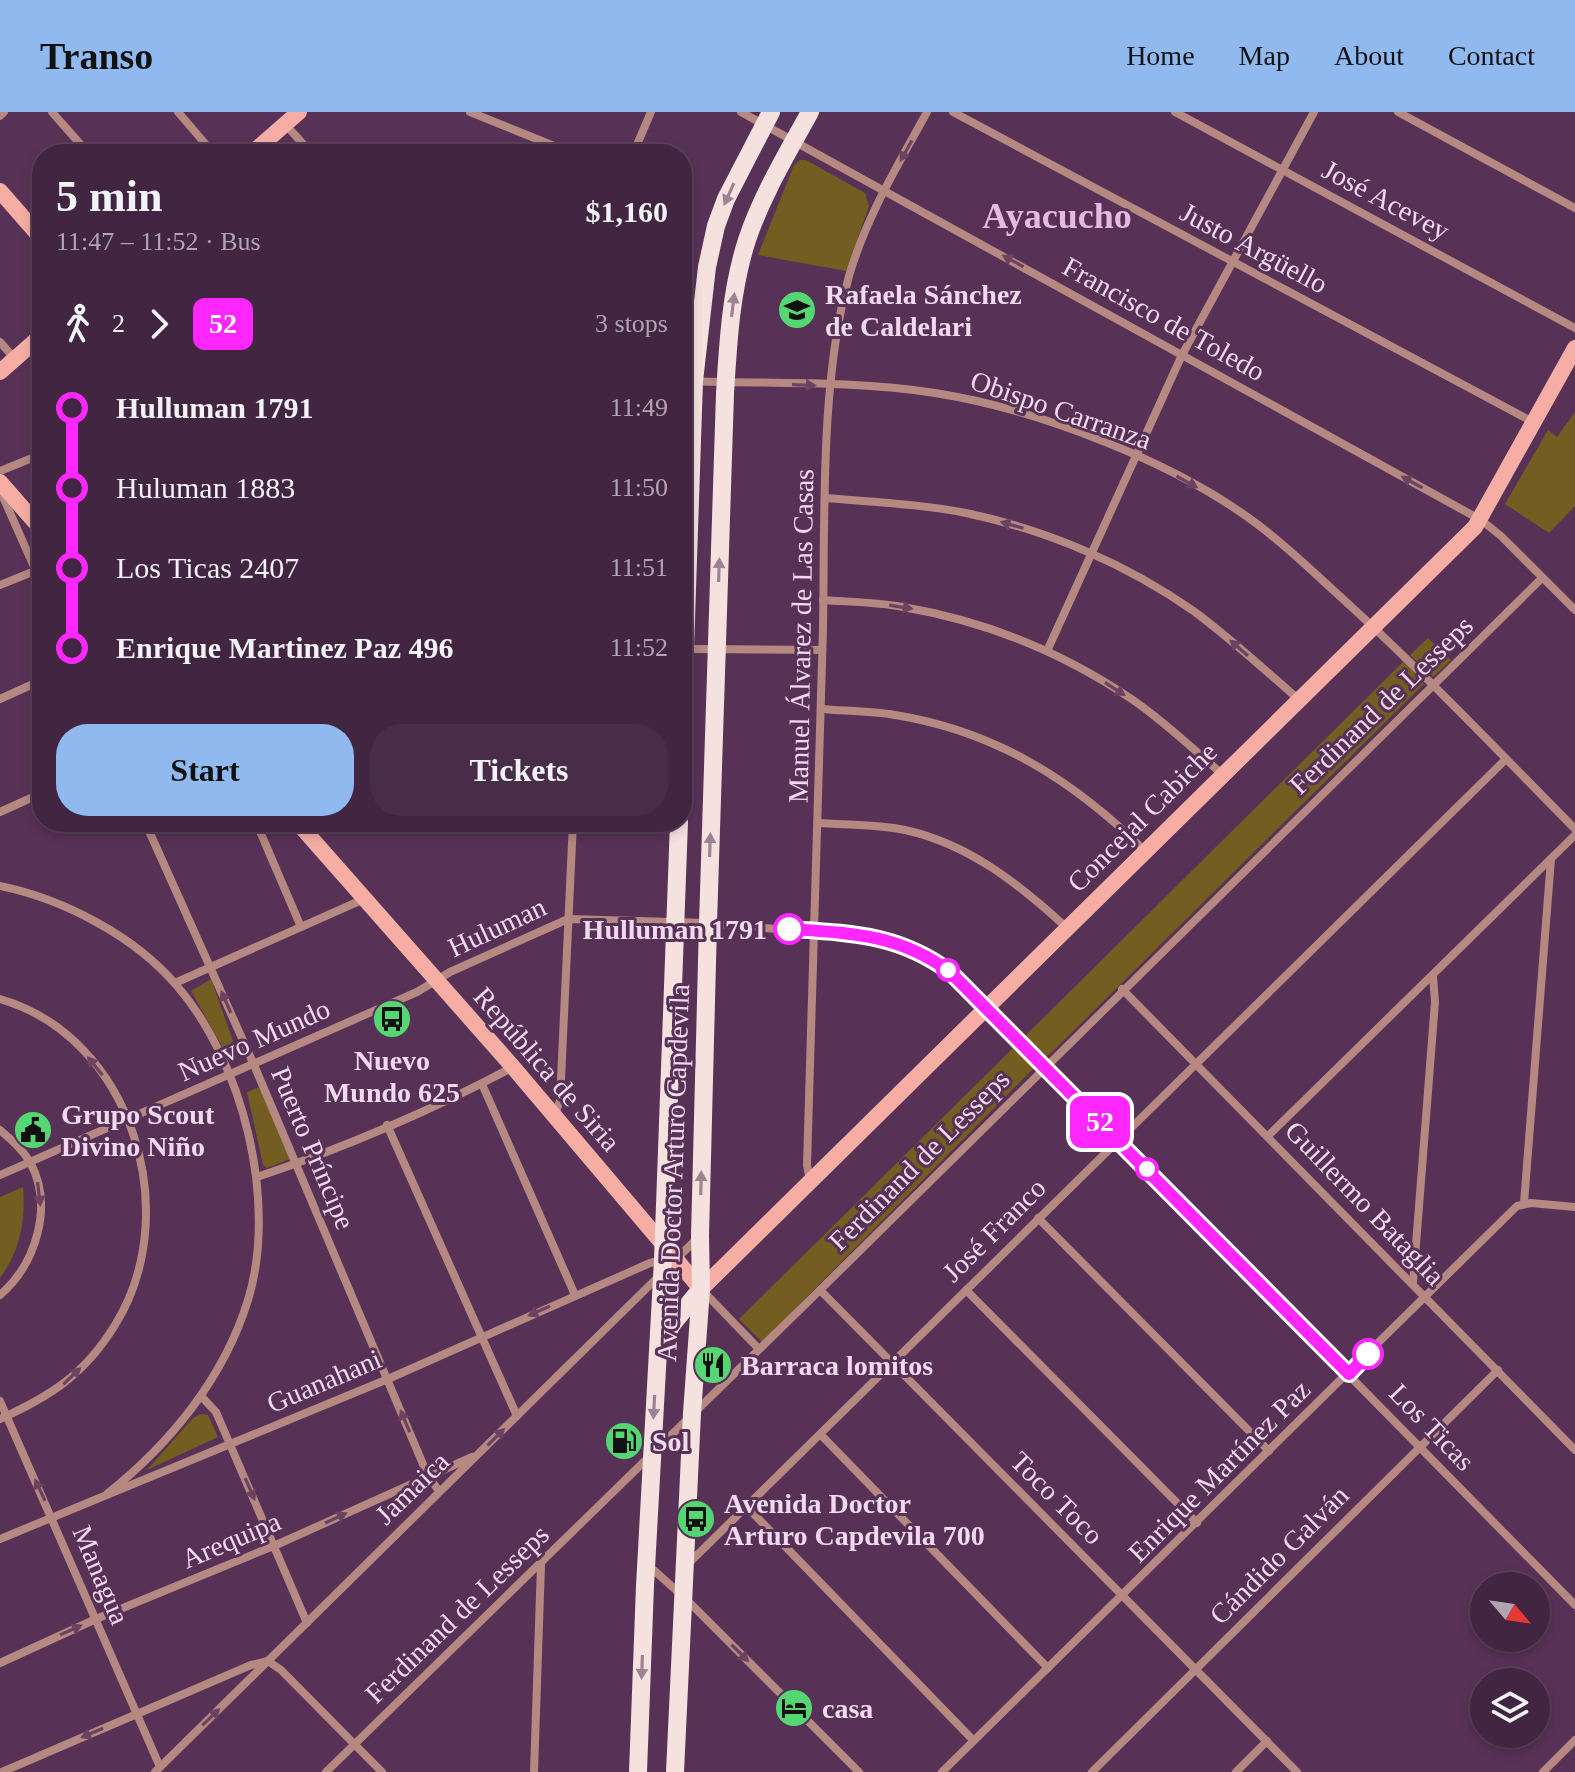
<!DOCTYPE html>
<meta charset="utf-8">
<style>
:root{--surface:#422541;--page:#492d48;--text:#f1f3f6;--muted:#aea5b1;--line:#5a425a;--accent:#90b9f0}
body{margin:0;font-family:Georgia,serif;background:var(--page);color:var(--text);height:100vh;display:flex;flex-direction:column;font-size:30px;white-space:nowrap}
*{box-sizing:border-box;margin:0}
p{font-size:26px;color:var(--muted)}
.icon{flex:none;width:44px;height:44px;fill:none;stroke:currentColor;stroke-width:2;stroke-linecap:round;stroke-linejoin:round}
.map{position:relative;flex:1;overflow:hidden}
.side{position:absolute;left:32px;top:32px;width:660px;height:688px;display:flex;flex-direction:column;background:var(--surface);border-radius:32px;box-shadow:0 4px 12px #0003,0 0 0 2px var(--line)}
.side>*{flex:none}
.badge{padding:0 16px;border-radius:12px;font-size:28px;line-height:52px}
.needle{width:52px;rotate:119deg}
.buttons{position:absolute;left:1470px;top:1460px;display:grid;gap:16px}
.buttons a{display:grid;place-items:center;width:80px;height:80px;border-radius:50%;background:var(--surface);box-shadow:0 4px 12px #0003,0 0 0 2px var(--line);font-size:40px}
.map>.badge{position:absolute;translate:-50% -50%;box-shadow:0 0 0 4px #fff}
.legs{display:flex;align-items:center;gap:12px;height:88px;padding:0 24px;font-size:26px}
.legs p{margin-inline-start:auto}
.head{display:flex;align-items:center;justify-content:space-between;height:136px;padding:0 24px}
h1{font-size:44px;font-weight:600;line-height:60px}
.cta{display:flex;gap:16px;margin-top:auto;padding:16px 24px}
.cta a{flex:1;height:92px;border-radius:32px;background:var(--accent);color:#111;font-size:32px;font-weight:600;line-height:92px;text-align:center}
.cta a+a{background:var(--page);color:var(--text)}
ul{padding:0 24px;list-style:none}
li{display:flex;align-items:center;gap:28px;height:80px;font-size:30px}
li i{display:grid;place-items:center;width:12px;height:100%;margin:0 10px;background:currentColor}
li i::after{content:'';width:20px;height:20px;margin:-10px;border:6px solid;border-radius:50%;background:var(--surface)}
li p{margin-inline-start:auto}
li:first-child i{background:linear-gradient(#0000 50%,currentColor 0)}
li:last-child i{background:linear-gradient(currentColor 50%,#0000 0)}
header{display:flex;align-items:center;gap:48px;box-sizing:border-box;height:112px;padding:0 40px;background:var(--accent);color:#111}
header strong{font-size:38px}
nav{display:flex;gap:44px;margin-inline-start:auto;font-size:28px}
.map>svg:first-child{display:block}
</style>
<header>
<strong>Transo</strong>
<nav><a>Home</a><a>Map</a><a>About</a><a>Contact</a></nav>
</header>
<div class="map">
<svg width="1575" height="1660" viewBox="0 0 1575 1660">
<rect width="100%" height="100%" fill="#583157"/>
<g fill="#735d20">
<path d="M800 48H806L865 81 869 94 846 159 758 143 794 53Z"/>
<path d="M1575 300V394L1549 421 1505 392 1548 318 1557 325Z"/>
<path d="M1428 526 1451 548 1433 565 1410 543Z"/>
<path d="M1404 549 1424 572 1051 941 1047 944 1025 924Z"/>
<path d="M211 867 237 940 236 949 227 943 191 879Z"/>
<path d="M1013 936 1034 956 762 1230 739 1207Z"/>
<path d="M260 975 290 1047 267 1056 263 1053 247 980Z"/>
<path d="M23 1075C26 1108 20 1139 0 1166V1085Z"/>
<path d="M201 1302 208 1303 218 1325 147 1358 193 1306Z"/>
</g>
<g fill="none" stroke-linecap="round" stroke-linejoin="round">
<g stroke="#b58881" stroke-width="8">
<path d="M52 0 89 42"/>
<path d="M178 0 214 42"/>
<path d="M470 0 574 42"/>
<path d="M741 0 1481 408 1501 424 1575 498"/>
<path d="M953 0 1533 310"/>
<path d="M1175 0 1575 216"/>
<path d="M1398 0 1575 96"/>
<path d="M0 4 4 0"/>
<path d="M285 12 312 42"/>
<path d="M633 42 651 0"/>
<path d="M0 230 14 246"/>
<path d="M682 269C766 272 852 268 935 281 1037 297 1175 350 1257 412 1288 435 1315 462 1344 488 1424 561 1499 640 1575 717"/>
<path d="M0 359 42 342"/>
<path d="M0 378 42 473"/>
<path d="M826 386C873 390 920 392 966 401 1047 418 1127 452 1195 500 1231 527 1264 557 1298 587"/>
<path d="M0 473 42 456"/>
<path d="M823 488C850 490 877 490 903 495 985 509 1064 541 1133 588 1165 610 1193 637 1222 662"/>
<path d="M687 537 822 538"/>
<path d="M1047 539 1182 243 1314 0"/>
<path d="M0 587 42 568"/>
<path d="M821 597C845 599 871 599 895 603 995 619 1073 668 1145 739"/>
<path d="M0 700 42 681"/>
<path d="M145 710 254 953 428 1364 439 1379"/>
<path d="M256 710 301 815"/>
<path d="M818 711C847 713 876 712 905 718 969 732 1019 772 1067 816"/>
<path d="M0 774C63 787 135 824 177 874 243 950 278 1090 248 1188 224 1266 170 1332 107 1382"/>
<path d="M175 871 364 787"/>
<path d="M1122 877 1575 1338"/>
<path d="M0 887C132 925 185 1101 115 1213 85 1262 51 1284 0 1307"/>
<path d="M482 972 575 1183"/>
<path d="M554 1004 560 989 573 710"/>
<path d="M387 1013 517 1304"/>
<path d="M0 1018C11 1027 23 1038 30 1050 54 1094 36 1152 0 1183"/>
<path d="M1268 1024 1575 723"/>
<path d="M0 1063 417 880 450 860 568 807 708 811 881 826 923 842 965 873 1575 1493"/>
<path d="M257 1065C341 1037 435 997 513 955"/>
<path d="M810 1069 807 1053C814 874 819 694 823 514 825 403 820 271 849 164 866 105 898 53 927 0"/>
<path d="M1524 1091 1551 747"/>
<path d="M1038 1106 1269 1339"/>
<path d="M674 1149 699 1125"/>
<path d="M1413 1171 1435 890 1433 864"/>
<path d="M820 1178 1297 1660"/>
<path d="M966 1178 1197 1411"/>
<path d="M703 1179 758 1236"/>
<path d="M201 1284 216 1300 307 1511"/>
<path d="M0 1289 160 1655"/>
<path d="M821 1323 1048 1556"/>
<path d="M747 1395 973 1628"/>
<path d="M0 1427 388 1267 650 1151 662 1148"/>
<path d="M687 1453 1506 647"/>
<path d="M649 1454 685 1486 859 1660"/>
<path d="M0 1551 96 1507 276 1433 472 1345"/>
<path d="M2 1660 251 1553 268 1549 281 1558 382 1660"/>
<path d="M155 1660 659 1164"/>
<path d="M326 1660 820 1178 1542 466"/>
<path d="M534 1660 541 1453"/>
<path d="M942 1660 1517 1094 1531 1091 1575 1095"/>
<path d="M1092 1660 1498 1258"/>
<path d="M1236 1660 1267 1629"/>
<path d="M1543 1660 1575 1628"/>
</g>
<g stroke="#f6aea4" stroke-width="16">
<path d="M251 42 299 0"/>
<path d="M0 79 42 127"/>
<path d="M0 260 42 223"/>
<path d="M0 370 42 418"/>
<path d="M297 710 513 955 701 1177 1475 415 1575 236"/>
</g>
<g stroke="#f5e2df" stroke-width="18">
<path d="M682 626 694 269 707 155 716 114 726 87 771 0"/>
<path d="M660 1233 673 1211 701 1177"/>
<path d="M638 1660 645 1474 663 1148 679 710"/>
<path d="M675 1660 692 1301 701 1177 700 1124 708 811 725 282C728 231 731 177 747 128 762 83 787 42 810 0"/>
</g>
</g>
<defs><path id="oneway-solid" d="M-6-.8H1V-3.2L6.5 0L1 3.2V.8H-6Z" transform="scale(2)"/></defs>
<g fill="#6b425f">
<use href="#oneway-solid" transform="translate(906 39) rotate(119)"/>
<use href="#oneway-solid" transform="translate(1013 149) rotate(-151)"/>
<use href="#oneway-solid" transform="translate(804 273) rotate(2)"/>
<use href="#oneway-solid" transform="translate(1187 370) rotate(29)"/>
<use href="#oneway-solid" transform="translate(1412 370) rotate(-151)"/>
<use href="#oneway-solid" transform="translate(1012 413) rotate(-164)"/>
<use href="#oneway-solid" transform="translate(901 495) rotate(9)"/>
<use href="#oneway-solid" transform="translate(1239 536) rotate(-139)"/>
<use href="#oneway-solid" transform="translate(1115 577) rotate(33)"/>
<use href="#oneway-solid" transform="translate(226 890) rotate(-114)"/>
<use href="#oneway-solid" transform="translate(95 954) rotate(-129)"/>
<use href="#oneway-solid" transform="translate(39 1082) rotate(83)"/>
<use href="#oneway-solid" transform="translate(539 1199) rotate(156)"/>
<use href="#oneway-solid" transform="translate(72 1264) rotate(-44)"/>
<use href="#oneway-solid" transform="translate(405 1309) rotate(-113)"/>
<use href="#oneway-solid" transform="translate(496 1325) rotate(-45)"/>
<use href="#oneway-solid" transform="translate(250 1377) rotate(66)"/>
<use href="#oneway-solid" transform="translate(40 1378) rotate(-115)"/>
<use href="#oneway-solid" transform="translate(336 1406) rotate(-25)"/>
<use href="#oneway-solid" transform="translate(71 1518) rotate(-24)"/>
<use href="#oneway-solid" transform="translate(740 1541) rotate(45)"/>
<use href="#oneway-solid" transform="translate(211 1605) rotate(-44)"/>
<use href="#oneway-solid" transform="translate(92 1621) rotate(157)"/>
</g>
<g fill="#9f8194">
<use href="#oneway-solid" transform="translate(729 82) rotate(114)"/>
<use href="#oneway-solid" transform="translate(733 193) rotate(-83)"/>
<use href="#oneway-solid" transform="translate(719 458) rotate(-88)"/>
<use href="#oneway-solid" transform="translate(710 733) rotate(-88)"/>
<use href="#oneway-solid" transform="translate(701 1071) rotate(-89)"/>
<use href="#oneway-solid" transform="translate(654 1295) rotate(93)"/>
<use href="#oneway-solid" transform="translate(642 1555) rotate(92)"/>
</g>
<g fill="none" stroke-linecap="round" stroke-linejoin="round">
<defs>
<path id="line-1" d="M789 817C851 821 899 822 950 860L1349 1262 1368 1242"/>
</defs>
<use href="#line-1" stroke="#fff" stroke-width="18"/>
<use href="#line-1" stroke="#fe27ff" stroke-width="12"/>
</g>
<defs>
<symbol id="school-disc" viewBox="-11 -11 22 22"><circle r="9.5" fill="#54d672" stroke="#583157"/><path d="M0-5L7-2L0 1L-7-2ZM-4 1L0 2.5L4 1V4Q0 6-4 4Z" fill="#111"/></symbol>
<symbol id="bus-disc" viewBox="-11 -11 22 22"><circle r="9.5" fill="#54d672" stroke="#583157"/><path d="M-5-6H5V4H4V6H2V4H-2V6H-4V4H-5ZM-3.5-4V0h7V-4ZM-3.5 1.2v1.5H-2V1.2ZM2 1.2v1.5H3.5V1.2Z" fill="#111"/></symbol>
<symbol id="civic-disc" viewBox="-11 -11 22 22"><circle r="9.5" fill="#54d672" stroke="#583157"/><path d="M-.6-6.5H3V-4.5H.6V-3L4-1V1h2V6H-6V1h2V-1L-.6-3ZM-1.2 2.5V6h2.4V2.5Z" fill="#111"/></symbol>
<symbol id="restaurant-disc" viewBox="-11 -11 22 22"><circle r="9.5" fill="#54d672" stroke="#583157"/><path d="M-5-6h1v4h1v-4h1v4h1v-4h1v5L-1.5 .5V6h-2V.5L-5-1ZM5-6V6H3V1.5H1.5Q1.5-4 5-6Z" fill="#111"/></symbol>
<symbol id="fuel-disc" viewBox="-11 -11 22 22"><circle r="9.5" fill="#54d672" stroke="#583157"/><path d="M-5.5-6h7V0h2V4h1.3V-2.5L3-4.5l.8-.8L6-3V5H2.5V1h-1V6h-7ZM-4.2-4.7v3.2H.2V-4.7Z" fill="#111"/></symbol>
<symbol id="hotel-disc" viewBox="-11 -11 22 22"><circle r="9.5" fill="#54d672" stroke="#583157"/><path d="M-6-4.5h1.5V1H6V5H4.5V3h-9V5H-6ZM-4 0a1.8 1.8 0 1 1 3.6 0ZM.5 0V-2.5h3Q6-2.5 6 0Z" fill="#111"/></symbol>
</defs>
<g fill-rule="evenodd">
<use href="#school-disc" x="775" y="176" width="44" height="44"/>
<use href="#bus-disc" x="370" y="885" width="44" height="44"/>
<use href="#civic-disc" x="11" y="996" width="44" height="44"/>
<use href="#restaurant-disc" x="691" y="1231" width="44" height="44"/>
<use href="#fuel-disc" x="602" y="1307" width="44" height="44"/>
<use href="#bus-disc" x="674" y="1385" width="44" height="44"/>
<use href="#hotel-disc" x="772" y="1574" width="44" height="44"/>
</g>
<g fill="#fff" stroke="#fe27ff" stroke-width="4">
<circle cx="789" cy="817" r="14"/>
<circle cx="948" cy="858" r="10"/>
<circle cx="1147" cy="1057" r="10"/>
<circle cx="1368" cy="1242" r="14"/>
</g>
<g text-anchor="middle" dominant-baseline="central" stroke-width="6" stroke-linejoin="round" paint-order="stroke">
<g font-size="28" fill="#f1d9ef" stroke="#583157">
<text transform="translate(1386 88) rotate(28)">José Acevey</text>
<text transform="translate(1254 136) rotate(28)">Justo Argüello</text>
<text transform="translate(1164 207) rotate(29)">Francisco de Toledo</text>
<text transform="translate(1061 298) rotate(19)">Obispo Carranza</text>
<text transform="translate(801 524) rotate(-89)">Manuel Álvarez de Las Casas</text>
<text transform="translate(1381 593) rotate(-44)">Ferdinand de Lesseps</text>
<text transform="translate(1142 705) rotate(-45)">Concejal Cabiche</text>
<text transform="translate(497 815) rotate(-25)">Huluman</text>
<text transform="translate(254 928) rotate(-24)">Nuevo Mundo</text>
<text transform="translate(547 957) rotate(49)">República de Siria</text>
<text transform="translate(313 1036) rotate(67)">Puerto Príncipe</text>
<text transform="translate(919 1048) rotate(-45)">Ferdinand de Lesseps</text>
<text transform="translate(673 1061) rotate(-88)">Avenida Doctor Arturo Capdevila</text>
<text transform="translate(1365 1091) rotate(46)">Guillermo Bataglia</text>
<text transform="translate(994 1118) rotate(-45)">José Franco</text>
<text transform="translate(324 1269) rotate(-23)">Guanahani</text>
<text transform="translate(1432 1315) rotate(46)">Los Ticas</text>
<text transform="translate(1219 1359) rotate(-45)">Enrique Martínez Paz</text>
<text transform="translate(412 1376) rotate(-44)">Jamaica</text>
<text transform="translate(1057 1386) rotate(45)">Toco Toco</text>
<text transform="translate(231 1428) rotate(-23)">Arequipa</text>
<text transform="translate(1279 1443) rotate(-45)">Cándido Galván</text>
<text transform="translate(101 1463) rotate(67)">Managua</text>
<text transform="translate(457 1502) rotate(-44)">Ferdinand de Lesseps</text>
</g>
<g font-size="28" font-weight="bold" fill="#f1d9ef" stroke="#583157" text-anchor="start">
<text x="825" y="182">Rafaela Sánchez<tspan x="825" dy="32">de Caldelari</tspan></text>
<text x="392" y="948" text-anchor="middle">Nuevo<tspan x="392" dy="32">Mundo 625</tspan></text>
<text x="61" y="1002">Grupo Scout<tspan x="61" dy="32">Divino Niño</tspan></text>
<text x="741" y="1253">Barraca lomitos</text>
<text x="652" y="1329">Sol</text>
<text x="724" y="1391">Avenida Doctor<tspan x="724" dy="32">Arturo Capdevila 700</tspan></text>
<text x="822" y="1596">casa</text>
</g>
<g font-size="28" font-weight="bold" fill="#f1d9ef" stroke="#583157" text-anchor="end">
<text x="767" y="817">Hulluman 1791</text>
</g>
<g font-size="36" font-weight="bold" fill="#e7b8e4" stroke="#583157">
<text x="1057" y="104">Ayacucho</text>
</g>
</g>
</svg>
<div class="buttons">
<a><svg class="needle" viewBox="-14 -14 28 28"><path d="M0-13l5 13h-10z" fill="#e53935"/><path d="M0 13l5-13h-10z" fill="#aea5b1"/></svg></a>
<a><svg class="icon" aria-label="layers" viewBox="0 0 24 24"><path d="M12 4l9 5-9 5-9-5zM3 14l9 5 9-5"/></svg></a>
</div>
<b class="badge" style="left:1100px;top:1010px;background:#fe27ff;color:#fff">52</b>
<section class="side">
<div class="head"><div><h1>5 min</h1><p>11:47 – 11:52 · Bus</p></div><b>$1,160</b></div>
<div class="legs"><svg class="icon" aria-label="walk" viewBox="0 0 24 24"><circle cx="13" cy="4" r="2"/><path d="M13 8l-2 6 4 7M11 14l-3 7M7 12l3-4h3l4 4"/></svg>2<svg class="icon" aria-label="forward" viewBox="0 0 24 24"><path d="M9 5l7 7-7 7"/></svg><b class="badge" style="background:#fe27ff;color:#fff">52</b><p>3 stops</p></div>
<ul>
<li><i style="color:#fe27ff"></i><b>Hulluman 1791</b><p>11:49</p></li>
<li><i style="color:#fe27ff"></i><span>Huluman 1883</span><p>11:50</p></li>
<li><i style="color:#fe27ff"></i><span>Los Ticas 2407</span><p>11:51</p></li>
<li><i style="color:#fe27ff"></i><b>Enrique Martinez Paz 496</b><p>11:52</p></li>
</ul>
<div class="cta"><a>Start</a><a>Tickets</a></div>
</section>
</div>
